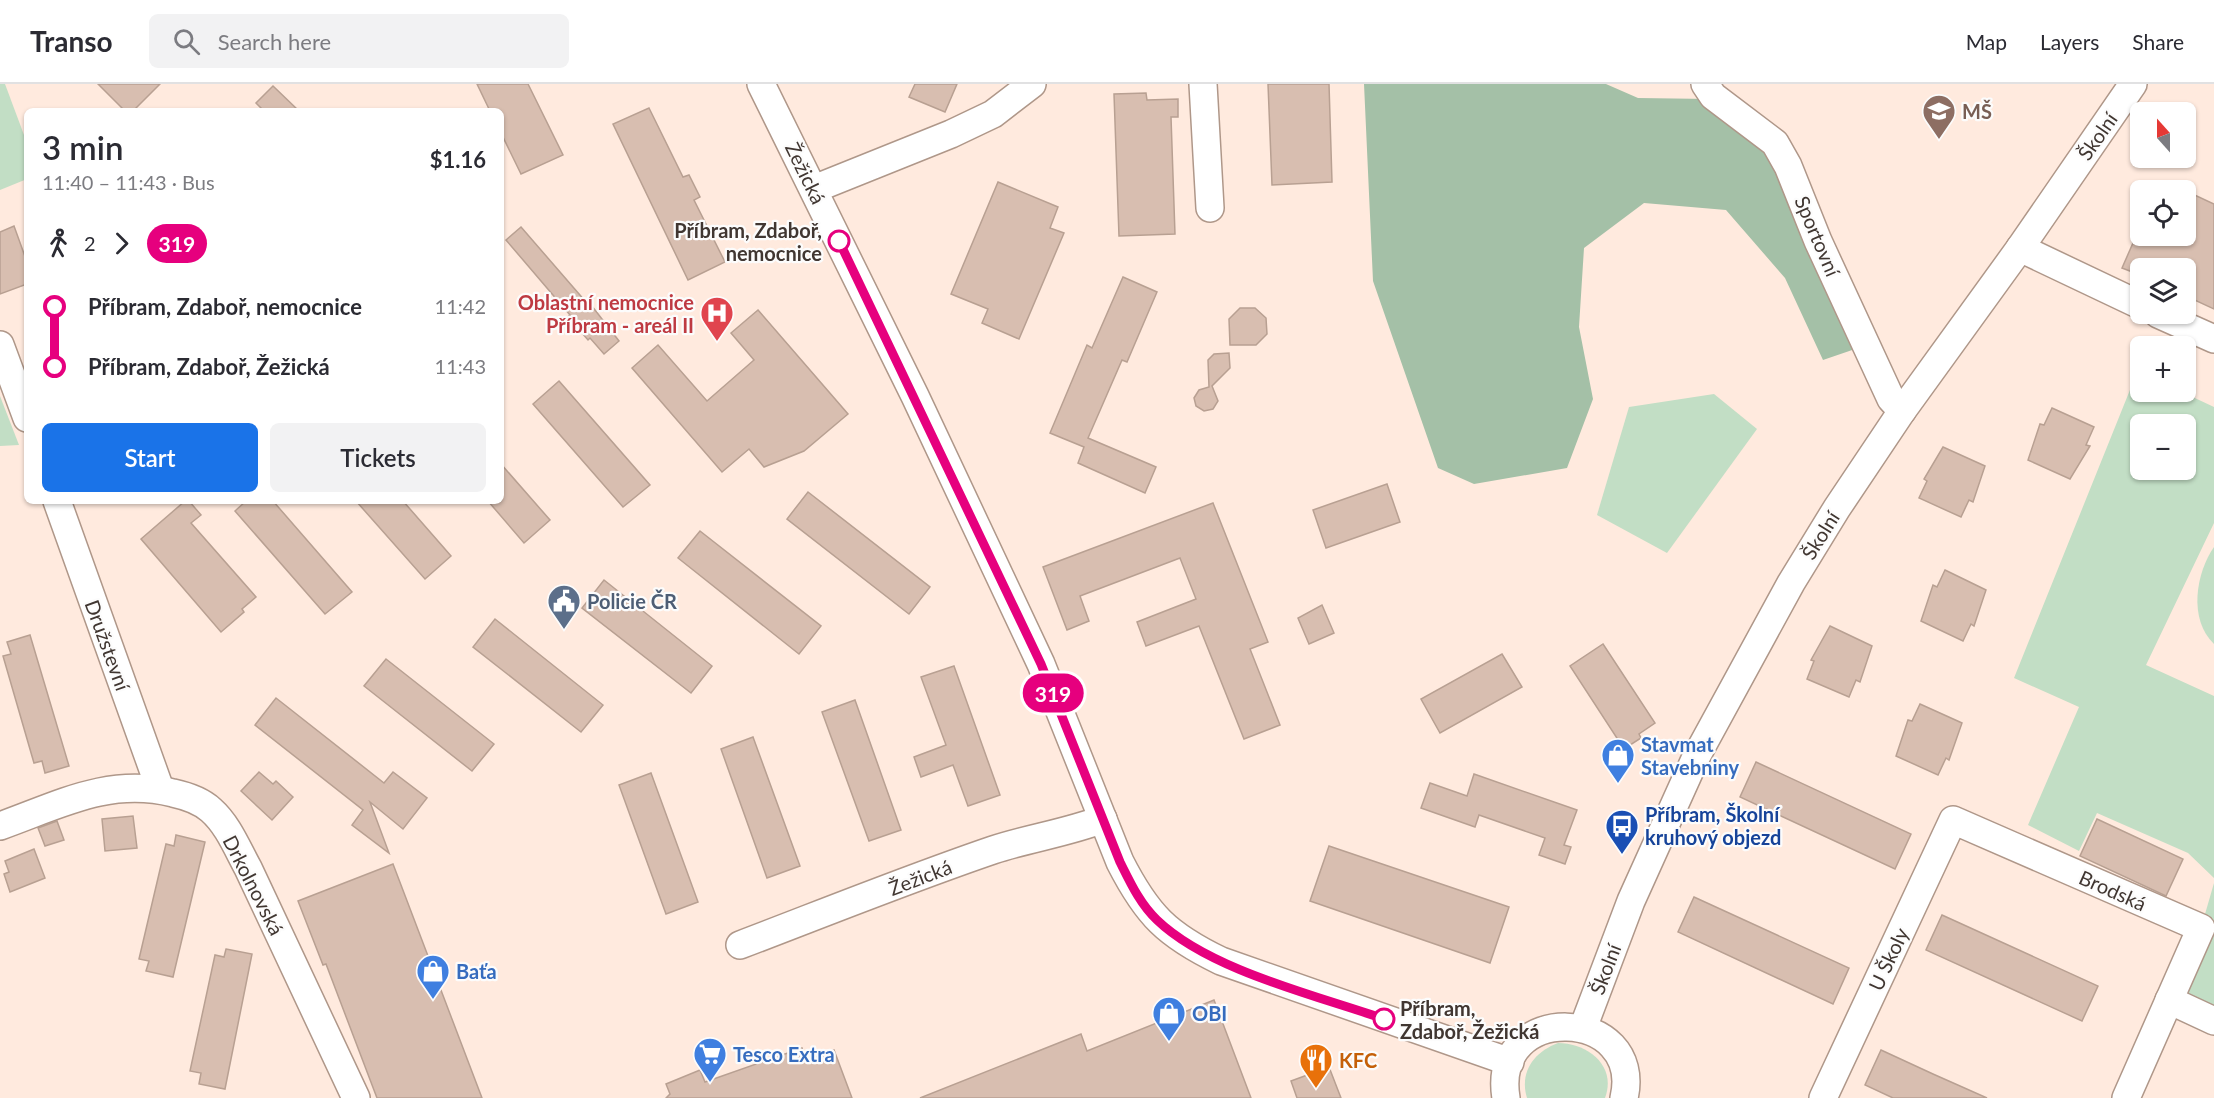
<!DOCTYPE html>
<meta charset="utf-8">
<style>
:root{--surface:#fff;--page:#f2f2f3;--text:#2b2b33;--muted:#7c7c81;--line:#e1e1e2;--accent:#1a73e8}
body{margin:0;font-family:Lato,sans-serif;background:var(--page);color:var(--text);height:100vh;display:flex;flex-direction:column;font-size:22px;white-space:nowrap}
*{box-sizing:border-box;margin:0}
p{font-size:20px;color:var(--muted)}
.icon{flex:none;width:33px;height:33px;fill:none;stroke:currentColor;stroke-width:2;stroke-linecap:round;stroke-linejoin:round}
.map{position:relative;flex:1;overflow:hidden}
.details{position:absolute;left:24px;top:24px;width:480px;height:396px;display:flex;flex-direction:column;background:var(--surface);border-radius:9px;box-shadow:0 2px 4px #0004}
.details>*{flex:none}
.badge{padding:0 12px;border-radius:20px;font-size:21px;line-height:39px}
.needle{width:39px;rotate:339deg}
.fabs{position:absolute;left:2130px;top:18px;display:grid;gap:12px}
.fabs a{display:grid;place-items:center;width:66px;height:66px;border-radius:9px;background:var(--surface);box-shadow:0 2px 4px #0004;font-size:30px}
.map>.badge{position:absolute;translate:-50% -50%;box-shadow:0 0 0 3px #fff}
.legs{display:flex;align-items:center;gap:9px;height:66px;padding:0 18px;font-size:20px}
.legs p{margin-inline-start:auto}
.summary{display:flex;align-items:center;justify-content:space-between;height:102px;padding:0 18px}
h1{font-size:33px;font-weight:600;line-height:45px}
.button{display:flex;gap:12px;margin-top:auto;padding:12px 18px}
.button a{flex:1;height:69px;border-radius:9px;background:var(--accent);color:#fff;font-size:24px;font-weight:600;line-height:69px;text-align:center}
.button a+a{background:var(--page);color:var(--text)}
ul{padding:0 18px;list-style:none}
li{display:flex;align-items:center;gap:21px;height:60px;font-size:22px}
li i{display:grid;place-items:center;width:9px;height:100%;margin:0 8px;background:currentColor}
li i::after{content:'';width:15px;height:15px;margin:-8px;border:4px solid;border-radius:50%;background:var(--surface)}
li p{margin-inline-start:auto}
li:first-child i{background:linear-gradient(#0000 50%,currentColor 0)}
li:last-child i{background:linear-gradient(currentColor 50%,#0000 0)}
header{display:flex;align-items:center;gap:36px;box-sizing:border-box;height:84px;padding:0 30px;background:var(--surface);border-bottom:2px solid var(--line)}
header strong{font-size:28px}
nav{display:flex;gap:33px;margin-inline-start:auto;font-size:21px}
.search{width:420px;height:54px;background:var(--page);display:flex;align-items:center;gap:15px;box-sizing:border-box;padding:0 21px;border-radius:9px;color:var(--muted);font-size:22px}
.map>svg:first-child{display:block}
</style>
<header>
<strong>Transo</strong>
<div class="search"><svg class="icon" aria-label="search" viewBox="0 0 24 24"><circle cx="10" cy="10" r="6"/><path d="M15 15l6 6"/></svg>Search here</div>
<nav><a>Map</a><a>Layers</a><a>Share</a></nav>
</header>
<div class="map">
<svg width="2214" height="1014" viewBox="0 0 2214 1014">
<rect width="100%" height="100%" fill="#ffeade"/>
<g fill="#c2dec5" fill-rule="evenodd">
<path d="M0 0H5L27 59V95L0 106Z"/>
<path d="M2138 286 2140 288V308H2182L2214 323V439L2146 581 2214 612V794L2188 769 2097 729 2079 767 2028 741 2079 623 2014 594ZM2186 340V386H2140V340Z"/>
<path d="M1714 310 1757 345 1667 469 1597 431 1629 323Z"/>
<path d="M0 312 19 361 0 362Z"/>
<path d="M2214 463V560C2188 535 2196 489 2214 463Z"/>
<path d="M2214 799V937L2169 916 2201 844Z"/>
<path d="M1558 959C1588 959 1617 982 1605 1014H1527C1519 988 1534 968 1558 959Z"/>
</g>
<path fill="#a4c0a7" d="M1364 0H1606L1638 14 1710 15 1769 58 1861 263 1823 276 1785 194 1726 126 1644 119 1584 164 1579 243 1593 315 1567 384 1474 400 1438 384 1373 197Z"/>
<g fill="#d8beb0" stroke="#b8a092" stroke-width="1.5">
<path d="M98 0H160L133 27H125Z"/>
<path d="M477 0H528L563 71 521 90 501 49V27H490Z"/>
<path d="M915 0H957L945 28 909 13Z"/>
<path d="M1268 0H1329L1332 98 1272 101Z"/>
<path d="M273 2 299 27H264L256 19Z"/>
<path d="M1146 9 1147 16 1178 15V33H1171L1175 150 1119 152 1114 10Z"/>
<path d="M649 24 683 93 689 91 700 113 694 116 725 178 688 196 613 40Z"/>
<path d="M998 98 1058 123 1050 144 1064 149 1019 255 982 239 988 225 951 210Z"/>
<path d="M2186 107 2214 120V225L2186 212V184H2140V191L2122 184 2140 143V152H2186Z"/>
<path d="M14 142 27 178V200L0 210V148Z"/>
<path d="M521 143 586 218 588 217 619 257 604 270 590 254 588 256 568 233 570 231 506 156Z"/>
<path d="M1123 193 1157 208 1127 278 1122 276 1088 354 1156 383 1145 409 1078 379 1084 363 1050 349 1087 261 1092 264Z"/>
<path d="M1240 224H1255L1266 234 1267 250 1256 261H1230L1229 235Z"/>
<path d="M758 226 848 330 804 367 764 383 749 365 722 388 632 284 658 261 707 317 754 276 731 249Z"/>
<path d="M1229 269 1230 284 1212 302 1218 317 1213 325 1204 327 1196 322 1194 314 1199 306 1209 303 1208 276 1214 270Z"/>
<path d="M559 297 650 401 623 423 533 320Z"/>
<path d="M2052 324 2094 343 2086 361 2090 362 2070 395 2028 376 2040 340 2044 341Z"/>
<path d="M1943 363 1985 382 1973 418 1969 416 1961 433 1919 414 1927 397 1924 395Z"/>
<path d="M501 380 550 436 524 459 488 417H501Z"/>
<path d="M1387 400 1400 438 1326 464 1313 426Z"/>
<path d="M808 408 930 503 909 530 787 435Z"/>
<path d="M185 417H189L201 431 191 439 256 513 242 525 244 528 221 548 141 455Z"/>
<path d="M246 417H273L352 508 325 530 235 427Z"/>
<path d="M356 417H403L451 472 425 495Z"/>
<path d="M1213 419 1268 558 1250 565 1280 641 1244 655 1199 542 1146 562 1137 538 1196 515 1180 474 1080 512 1089 537 1067 546 1043 483Z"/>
<path d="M700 447 821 542 799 570 678 474Z"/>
<path d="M1945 486 1986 506 1974 542 1971 540 1963 557 1921 537 1933 501 1937 503Z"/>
<path d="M604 496 712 582 691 609 582 524Z"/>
<path d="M1322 521 1334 549 1309 560 1298 534Z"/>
<path d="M495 535 603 621 581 648 473 563Z"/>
<path d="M1830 542 1872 562 1860 598 1856 596 1849 613 1807 595 1814 577 1811 576Z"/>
<path d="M30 551 69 682 45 689 42 677 34 679 3 572 11 570 7 558Z"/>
<path d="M1603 560 1655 639 1639 650 1641 654 1624 665 1570 582Z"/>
<path d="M1502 570 1522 603 1440 649 1421 615Z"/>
<path d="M386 575 494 660 472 687 364 602Z"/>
<path d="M954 582 1000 711 968 722 953 681 921 693 914 673 946 661 921 593Z"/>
<path d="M276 614 384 699 393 688 427 714 403 745 370 718 389 769 352 741 363 726 255 641Z"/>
<path d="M855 616 901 746 869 757 822 628Z"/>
<path d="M1920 620 1962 639 1949 676 1946 674 1938 691 1896 672 1908 636 1912 637Z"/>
<path d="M753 653 800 782 767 794 721 665Z"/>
<path d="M1756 678 1911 750 1895 785 1740 713Z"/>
<path d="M259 688 273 700 276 697 293 713 272 736 241 707Z"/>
<path d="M651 689 698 818 666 830 619 701Z"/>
<path d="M1474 690 1577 726 1564 761 1571 763 1565 780 1539 771 1545 754 1479 731 1475 743 1421 724 1430 699 1467 712Z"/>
<path d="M133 732 137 764 105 767 102 735Z"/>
<path d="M2097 735 2183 775 2166 812 2080 772Z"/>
<path d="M57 737 64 756 45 762 38 744Z"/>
<path d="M176 751 205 758 173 893 146 887 149 877 139 875 166 760 174 762Z"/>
<path d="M1329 762 1509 823 1490 879 1310 817Z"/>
<path d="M34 765 45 794 10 808 4 790 9 788 5 777Z"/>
<path d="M393 780 482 1014H377L326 880 323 881 298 817Z"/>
<path d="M1694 813 1849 884 1833 920 1678 848Z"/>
<path d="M1942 831 2098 902 2082 937 1926 866Z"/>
<path d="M226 865 252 870 225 1005 199 1000 201 989 190 987 215 871 224 873Z"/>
<path d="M1214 916 1251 1014H920L1081 950 1087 967Z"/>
<path d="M802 964 806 977 834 966 852 1014H666L670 1010 666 1000 700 986 705 998Z"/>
<path d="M1881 966 1933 990 1987 1014H1893L1865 1001Z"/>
<path d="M1329 983 1341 1014H1297L1291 997Z"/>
</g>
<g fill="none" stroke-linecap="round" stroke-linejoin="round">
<defs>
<g id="minor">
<path d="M761 0 915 312 1041 580 1120 778C1147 831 1167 851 1221 877L1510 978"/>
<path d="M1203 0 1210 124"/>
<path d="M1705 0 1713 12 1775 59 1788 82 1818 157 1891 315 1902 327"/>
<path d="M814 105 951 50 993 30 1032 0"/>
<path d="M2020 164 2140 221"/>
<path d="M2158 230 2214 255"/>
<path d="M0 261 27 334"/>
<path d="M57 417 160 705"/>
<path d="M0 742C59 721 109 693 173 709 187 712 200 716 211 726 228 741 237 764 248 784L356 1014"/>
<path d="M740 861C824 829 908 795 993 766 1029 754 1067 749 1103 735"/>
<path d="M2169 916 2214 937"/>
<path d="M1583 944 1631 817 1696 673 1791 499 1837 424 1902 327 2020 164 2133 0"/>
<path d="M1506 1014C1490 916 1645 923 1624 1014"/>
<path d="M1823 1014 1953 736 2201 844 2126 1014"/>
</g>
</defs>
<use href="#minor" stroke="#af9789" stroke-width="30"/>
<use href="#minor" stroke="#fff" stroke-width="27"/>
</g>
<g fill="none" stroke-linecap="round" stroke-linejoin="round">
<defs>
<path id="line-1" d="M839 157 1041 580 1120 778C1130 798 1140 820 1157 836 1209 886 1315 911 1384 935"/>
</defs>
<use href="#line-1" stroke="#fff" stroke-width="14"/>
<use href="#line-1" stroke="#e6007e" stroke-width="9"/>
</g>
<defs>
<symbol id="school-pin" viewBox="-11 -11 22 30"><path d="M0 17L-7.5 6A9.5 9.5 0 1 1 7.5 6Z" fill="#8d6e63" stroke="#fcfcfc"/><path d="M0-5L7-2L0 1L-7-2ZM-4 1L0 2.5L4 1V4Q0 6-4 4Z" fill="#fff"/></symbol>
<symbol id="hospital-pin" viewBox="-11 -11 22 30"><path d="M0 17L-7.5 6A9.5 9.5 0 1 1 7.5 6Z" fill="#e0444e" stroke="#fcfcfc"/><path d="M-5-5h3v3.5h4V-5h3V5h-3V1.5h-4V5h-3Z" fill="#fff"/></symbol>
<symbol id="civic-pin" viewBox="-11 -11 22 30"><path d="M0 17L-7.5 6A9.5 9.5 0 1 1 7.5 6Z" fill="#5c6f8a" stroke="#fcfcfc"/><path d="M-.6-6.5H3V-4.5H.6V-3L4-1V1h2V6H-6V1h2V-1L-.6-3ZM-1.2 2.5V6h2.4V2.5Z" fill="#fff"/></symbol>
<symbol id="shop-pin" viewBox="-11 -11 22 30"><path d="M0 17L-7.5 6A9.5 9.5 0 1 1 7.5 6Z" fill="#3f7fe0" stroke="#fcfcfc"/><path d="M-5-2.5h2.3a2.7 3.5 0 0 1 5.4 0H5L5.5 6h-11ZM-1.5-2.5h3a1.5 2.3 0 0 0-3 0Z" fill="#fff"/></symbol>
<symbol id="bus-pin" viewBox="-11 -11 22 30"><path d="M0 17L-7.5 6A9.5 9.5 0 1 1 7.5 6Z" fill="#1a4fb4" stroke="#fcfcfc"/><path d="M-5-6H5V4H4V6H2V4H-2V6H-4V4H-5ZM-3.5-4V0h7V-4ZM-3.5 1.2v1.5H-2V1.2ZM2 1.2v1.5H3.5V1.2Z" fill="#fff"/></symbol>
<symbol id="supermarket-pin" viewBox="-11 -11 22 30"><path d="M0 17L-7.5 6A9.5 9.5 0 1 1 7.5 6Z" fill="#3f7fe0" stroke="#fcfcfc"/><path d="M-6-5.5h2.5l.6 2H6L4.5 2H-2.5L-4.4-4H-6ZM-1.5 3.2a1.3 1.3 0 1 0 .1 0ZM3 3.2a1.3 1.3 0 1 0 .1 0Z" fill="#fff"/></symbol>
<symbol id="restaurant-pin" viewBox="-11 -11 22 30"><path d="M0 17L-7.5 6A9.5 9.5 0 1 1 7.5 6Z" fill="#e8710a" stroke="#fcfcfc"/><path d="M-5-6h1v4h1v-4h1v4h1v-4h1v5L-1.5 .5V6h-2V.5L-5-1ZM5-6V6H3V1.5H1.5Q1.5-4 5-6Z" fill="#fff"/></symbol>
</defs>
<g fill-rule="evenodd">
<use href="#school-pin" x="1920" y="8" width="38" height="52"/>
<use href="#hospital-pin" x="698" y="210" width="38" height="52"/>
<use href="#civic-pin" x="545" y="498" width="38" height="52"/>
<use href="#shop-pin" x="1599" y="652" width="38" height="52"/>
<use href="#bus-pin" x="1603" y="723" width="38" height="52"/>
<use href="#shop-pin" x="414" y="868" width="38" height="52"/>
<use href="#shop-pin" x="1150" y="910" width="38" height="52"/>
<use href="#supermarket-pin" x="691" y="951" width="38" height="52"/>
<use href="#restaurant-pin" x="1297" y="957" width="38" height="52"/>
</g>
<g fill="#fff" stroke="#e6007e" stroke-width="3">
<circle cx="839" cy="157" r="10"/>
<circle cx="1384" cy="935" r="10"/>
</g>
<g text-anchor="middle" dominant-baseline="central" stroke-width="4.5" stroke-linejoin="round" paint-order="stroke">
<g font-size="20" font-weight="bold" fill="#785e54" stroke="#fcfcfc" text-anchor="start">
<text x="1962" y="27">MŠ</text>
</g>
<g font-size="20" fill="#403631" stroke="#fcfcfc">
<text transform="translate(2097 52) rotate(-55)">Školní</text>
<text transform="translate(806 89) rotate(64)">Žežická</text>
<text transform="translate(1818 152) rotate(67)">Sportovní</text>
<text transform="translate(1820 451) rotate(-58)">Školní</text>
<text transform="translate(108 561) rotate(70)">Družstevní</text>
<text transform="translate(920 793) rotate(-21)">Žežická</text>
<text transform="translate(254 801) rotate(63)">Drkolnovská</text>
<text transform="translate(2113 806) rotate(24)">Brodská</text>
<text transform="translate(1888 875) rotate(-65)">U Školy</text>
<text transform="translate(1605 885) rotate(-69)">Školní</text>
</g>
<g font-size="20" font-weight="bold" fill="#403631" stroke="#fcfcfc" text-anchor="end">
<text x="822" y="146">Příbram, Zdaboř,<tspan x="822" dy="23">nemocnice</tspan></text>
<text x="1400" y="924" text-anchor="start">Příbram,<tspan x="1400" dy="23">Zdaboř, Žežická</tspan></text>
</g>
<g font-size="20" font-weight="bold" fill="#be3a42" stroke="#fcfcfc" text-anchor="end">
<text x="694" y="218">Oblastní nemocnice<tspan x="694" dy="23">Příbram - areál II</tspan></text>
</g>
<g font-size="20" font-weight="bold" fill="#4e5e75" stroke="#fcfcfc" text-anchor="start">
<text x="587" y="517">Policie ČR</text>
</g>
<g font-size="20" font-weight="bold" fill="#366cbe" stroke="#fcfcfc" text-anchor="start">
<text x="1641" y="660">Stavmat<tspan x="1641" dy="23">Stavebniny</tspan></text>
<text x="456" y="887">Baťa</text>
<text x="1192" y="929">OBI</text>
<text x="733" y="970">Tesco Extra</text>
</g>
<g font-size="20" font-weight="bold" fill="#164399" stroke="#fcfcfc" text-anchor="start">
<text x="1645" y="730">Příbram, Školní<tspan x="1645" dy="23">kruhový objezd</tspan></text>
</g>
<g font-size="20" font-weight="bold" fill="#c56008" stroke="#fcfcfc" text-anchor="start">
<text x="1339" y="976">KFC</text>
</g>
</g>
</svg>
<div class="fabs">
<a><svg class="needle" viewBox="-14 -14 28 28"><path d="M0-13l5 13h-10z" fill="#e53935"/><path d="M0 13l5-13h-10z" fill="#7c7c81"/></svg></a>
<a><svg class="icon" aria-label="locate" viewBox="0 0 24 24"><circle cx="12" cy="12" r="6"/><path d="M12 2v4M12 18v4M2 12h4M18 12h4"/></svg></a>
<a><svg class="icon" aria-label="layers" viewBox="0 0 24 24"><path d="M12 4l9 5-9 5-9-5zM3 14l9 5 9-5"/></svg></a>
<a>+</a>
<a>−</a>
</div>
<b class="badge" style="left:1053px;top:609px;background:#e6007e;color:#fff">319</b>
<section class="details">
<div class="summary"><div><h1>3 min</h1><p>11:40 – 11:43 · Bus</p></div><b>$1.16</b></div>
<div class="legs"><svg class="icon" aria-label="walk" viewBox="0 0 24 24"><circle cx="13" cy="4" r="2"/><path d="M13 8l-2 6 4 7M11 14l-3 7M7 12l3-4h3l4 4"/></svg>2<svg class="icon" aria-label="forward" viewBox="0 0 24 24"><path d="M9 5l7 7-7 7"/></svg><b class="badge" style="background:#e6007e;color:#fff">319</b></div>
<ul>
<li><i style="color:#e6007e"></i><b>Příbram, Zdaboř, nemocnice</b><p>11:42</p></li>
<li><i style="color:#e6007e"></i><b>Příbram, Zdaboř, Žežická</b><p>11:43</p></li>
</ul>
<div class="button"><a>Start</a><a>Tickets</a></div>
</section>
</div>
